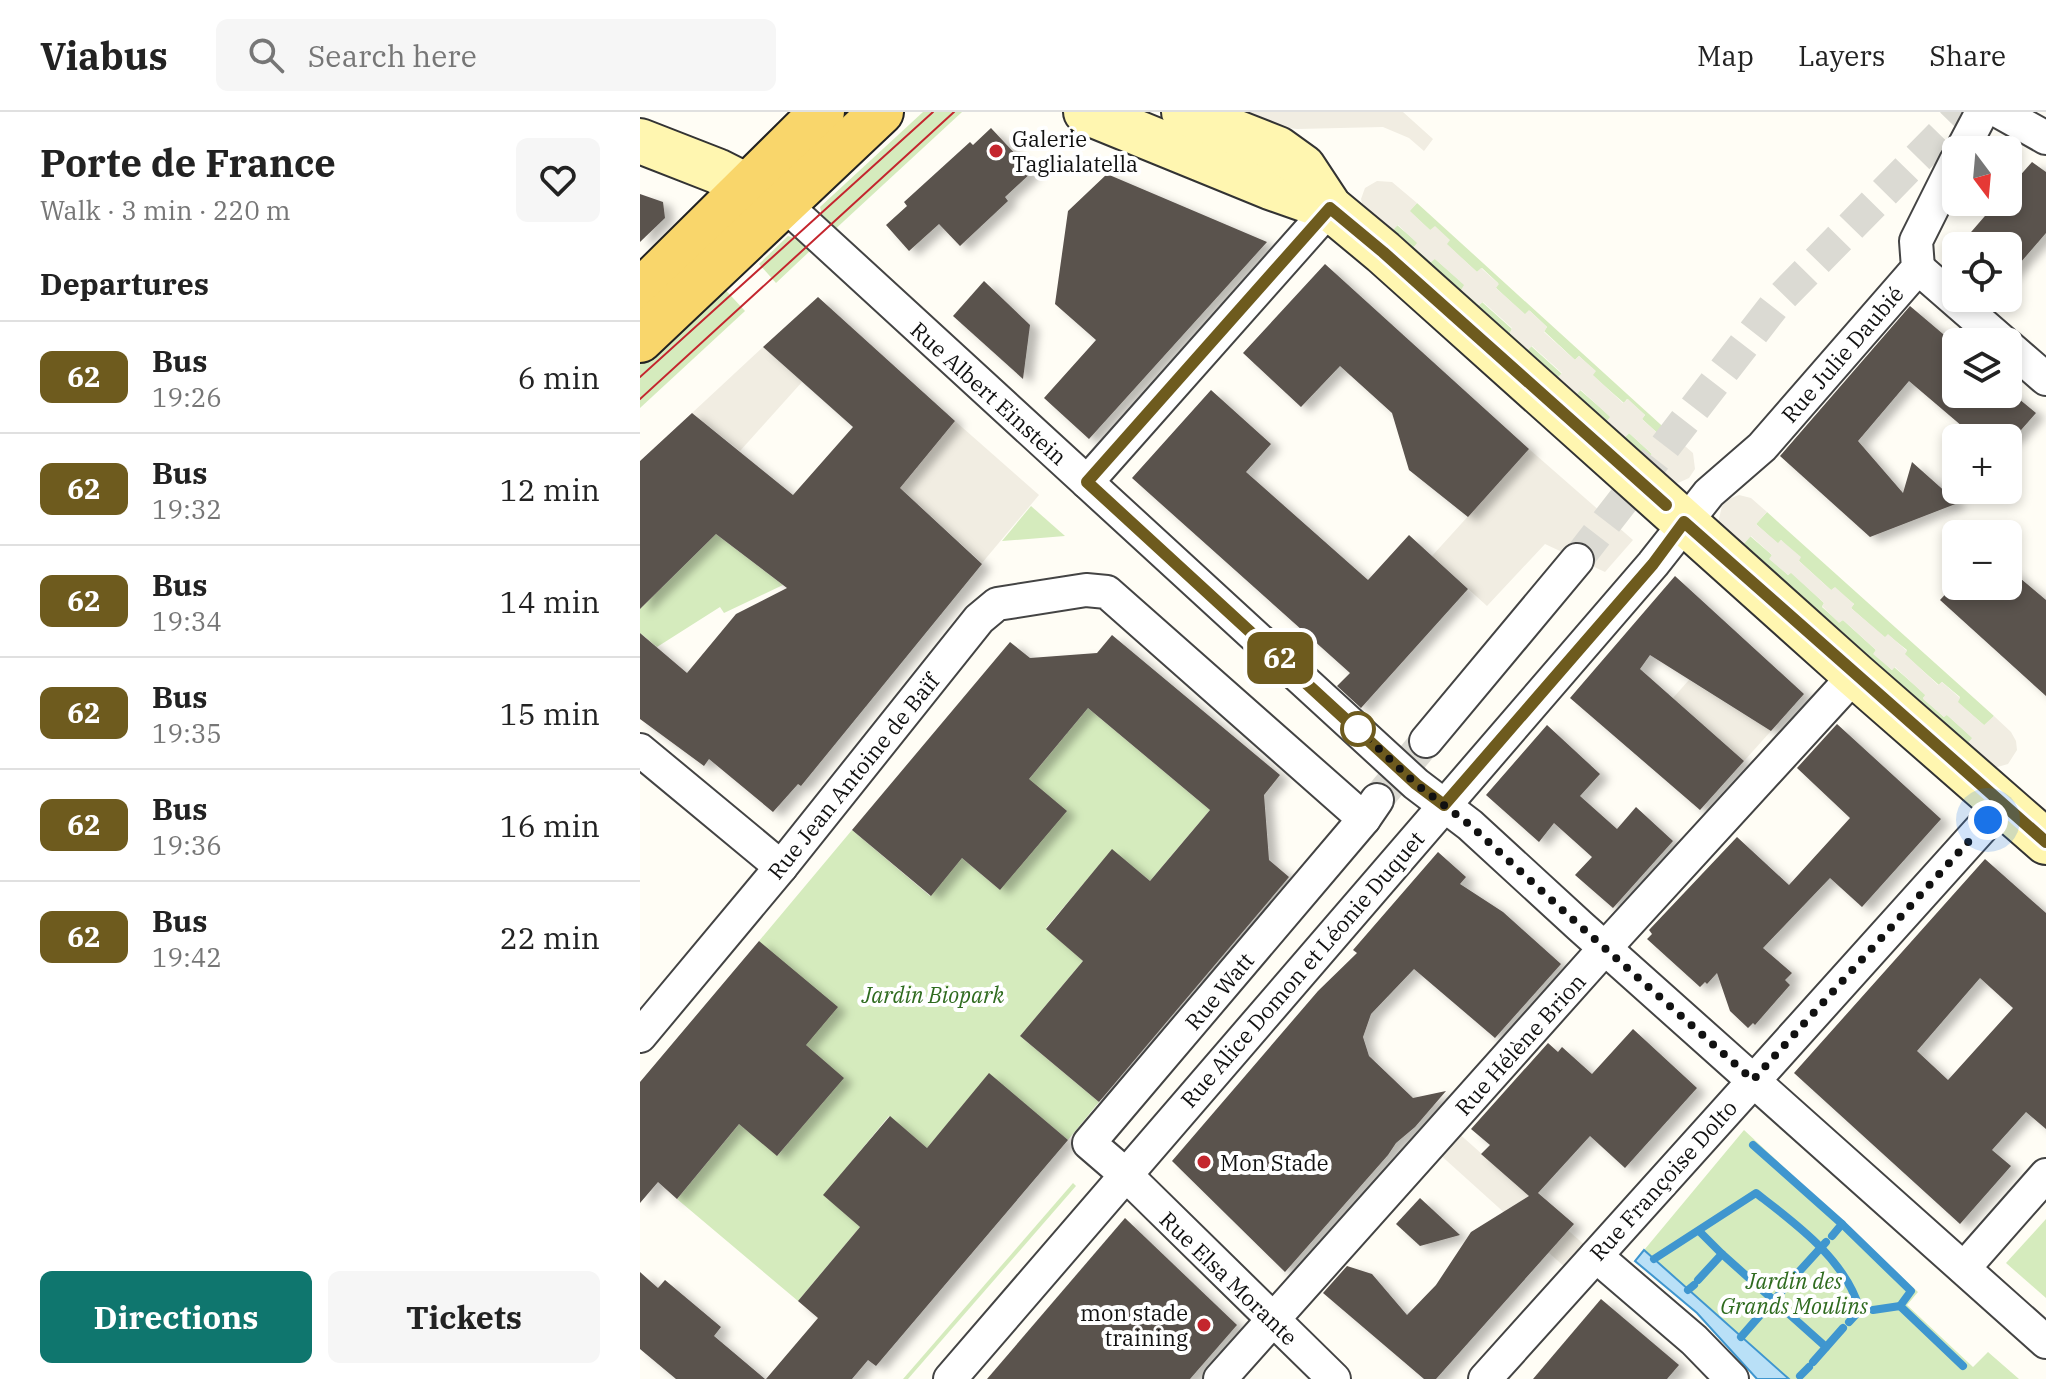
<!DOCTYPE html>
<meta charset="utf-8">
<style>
:root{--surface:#fff;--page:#f6f6f6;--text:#222;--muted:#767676;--line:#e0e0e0;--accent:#0f766e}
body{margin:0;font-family:"IBM Plex Serif",serif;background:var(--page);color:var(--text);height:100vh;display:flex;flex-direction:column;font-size:30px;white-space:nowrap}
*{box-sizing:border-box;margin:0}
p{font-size:26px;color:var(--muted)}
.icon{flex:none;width:44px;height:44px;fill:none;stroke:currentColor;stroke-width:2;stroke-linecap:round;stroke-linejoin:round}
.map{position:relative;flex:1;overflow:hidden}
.sheet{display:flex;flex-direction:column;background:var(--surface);width:640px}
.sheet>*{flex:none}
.badge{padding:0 16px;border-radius:12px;font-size:28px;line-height:52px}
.needle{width:52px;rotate:164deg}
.buttons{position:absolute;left:1302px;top:24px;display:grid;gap:16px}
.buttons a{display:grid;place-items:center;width:80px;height:80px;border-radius:12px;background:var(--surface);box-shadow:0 4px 12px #0003;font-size:40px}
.you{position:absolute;width:40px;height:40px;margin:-20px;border:6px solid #fff;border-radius:50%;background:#1a73e8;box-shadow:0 0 0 12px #1a73e833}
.map>.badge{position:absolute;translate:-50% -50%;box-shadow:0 0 0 4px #fff}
h2{padding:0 40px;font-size:30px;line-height:72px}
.round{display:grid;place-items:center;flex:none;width:84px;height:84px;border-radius:12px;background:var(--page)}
.summary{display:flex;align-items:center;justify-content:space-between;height:136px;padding:0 40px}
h1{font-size:38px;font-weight:800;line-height:60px}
.button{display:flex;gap:16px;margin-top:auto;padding:16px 40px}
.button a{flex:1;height:92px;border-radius:12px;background:var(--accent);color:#fff;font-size:32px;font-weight:800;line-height:92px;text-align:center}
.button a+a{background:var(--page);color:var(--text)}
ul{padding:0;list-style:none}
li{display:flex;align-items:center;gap:24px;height:112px;padding:0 40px;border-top:2px solid var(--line)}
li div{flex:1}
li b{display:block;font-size:30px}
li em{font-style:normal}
li .badge{min-width:88px;font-weight:700;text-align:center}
header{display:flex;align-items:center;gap:48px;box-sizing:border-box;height:112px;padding:0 40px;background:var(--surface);border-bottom:2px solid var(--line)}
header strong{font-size:38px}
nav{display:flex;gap:44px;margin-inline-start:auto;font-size:28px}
.search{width:560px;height:72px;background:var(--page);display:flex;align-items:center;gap:20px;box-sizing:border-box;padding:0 28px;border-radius:12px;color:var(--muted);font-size:30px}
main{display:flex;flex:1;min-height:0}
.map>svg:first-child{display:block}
</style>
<header>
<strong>Viabus</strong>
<div class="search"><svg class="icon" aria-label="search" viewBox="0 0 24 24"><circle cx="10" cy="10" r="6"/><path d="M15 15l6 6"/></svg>Search here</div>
<nav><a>Map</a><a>Layers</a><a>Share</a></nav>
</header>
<main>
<section class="sheet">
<div class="summary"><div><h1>Porte de France</h1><p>Walk · 3 min · 220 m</p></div><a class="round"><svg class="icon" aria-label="heart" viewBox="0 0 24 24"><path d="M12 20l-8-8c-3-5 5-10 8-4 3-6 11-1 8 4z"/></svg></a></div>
<h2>Departures</h2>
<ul>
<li><span class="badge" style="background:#6e5b1e;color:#fff">62</span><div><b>Bus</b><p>19:26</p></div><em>6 min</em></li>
<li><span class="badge" style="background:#6e5b1e;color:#fff">62</span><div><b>Bus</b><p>19:32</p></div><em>12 min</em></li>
<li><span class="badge" style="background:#6e5b1e;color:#fff">62</span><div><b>Bus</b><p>19:34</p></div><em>14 min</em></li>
<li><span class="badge" style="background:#6e5b1e;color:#fff">62</span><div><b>Bus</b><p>19:35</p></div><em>15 min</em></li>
<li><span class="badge" style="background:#6e5b1e;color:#fff">62</span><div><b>Bus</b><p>19:36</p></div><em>16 min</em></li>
<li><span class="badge" style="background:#6e5b1e;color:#fff">62</span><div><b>Bus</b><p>19:42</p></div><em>22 min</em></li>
</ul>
<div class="button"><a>Directions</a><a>Tickets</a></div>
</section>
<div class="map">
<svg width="1406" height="1267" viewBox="0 0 1406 1267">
<defs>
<filter id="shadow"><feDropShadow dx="9" dy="5" stdDeviation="4" flood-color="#0004"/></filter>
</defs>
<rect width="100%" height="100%" fill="#fffdf5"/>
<g fill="#d5ebbd">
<path d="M283 0H322L191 121 183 108 180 95Z"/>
<path d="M777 91 1031 322 1025 328 1002 307 1005 303 987 287 984 291 952 263 955 259 939 244 935 248 904 219 907 215 890 199 885 203 855 175 858 171 842 156 837 160 806 132 795 115 791 119 769 99Z"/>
<path d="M757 113 778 131 774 135 791 150 794 146 825 173 822 177 839 193 842 190 872 217 870 221 888 237 891 234 922 262 919 265 937 281 940 278 971 305 967 309 985 325 989 321 1012 342 1006 349 751 120Z"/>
<path d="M148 124 158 127 171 138 136 171 119 152Z"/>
<path d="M80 172 105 199 0 296V247Z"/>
<path d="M391 394 425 424 362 429Z"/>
<path d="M1127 400 1354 604 1345 614 1317 590 1320 585 1302 570 1299 573 1264 542 1267 538 1248 523 1245 526 1211 496 1214 492 1194 476 1192 479 1158 448 1141 428 1138 432 1116 412Z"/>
<path d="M76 422 143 473 84 501 80 495 17 535 0 521V497Z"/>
<path d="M1110 424 1132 443 1130 447 1148 463 1151 460 1184 491 1182 495 1199 510 1203 508 1236 538 1234 541 1252 558 1254 555 1286 583 1283 586 1304 605 1306 602 1333 626 1324 635 1101 435Z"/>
<path d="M448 596 570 698 510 769 472 738 406 816 443 849 380 924 459 990 428 1028 349 962 287 1036 249 1004 184 1083 220 1115 158 1189 37 1087 99 1012 138 1043 203 966 166 933 119 829 212 718 290 784 322 746 360 778 389 667Z"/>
<path d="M1104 1018 1278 1180 1267 1193 1333 1255 1348 1240 1379 1267H1117L1057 1201 995 1149Z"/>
<path d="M433 1071 436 1074 268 1267H263Z"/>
<path d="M1406 1107V1186L1366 1151Z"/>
</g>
<g fill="#f1ede2">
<path d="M600 0H763L793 27 784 39 769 26 743 15 657 17 639 15Z"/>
<path d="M737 69 752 70 777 91 770 99 790 118 795 114 810 128 807 132 837 160 841 156 859 172 856 176 885 202 889 198 907 215 904 220 935 248 939 244 956 259 953 263 983 291 988 287 1005 303 1002 307 1025 328 1031 322 1053 341 1055 357 1049 366 1038 371 1030 369 1006 349 1012 342 989 321 985 325 967 309 970 305 941 278 937 282 918 265 922 261 892 234 888 238 870 221 872 216 843 190 839 193 821 178 824 173 795 147 791 150 774 135 777 131 758 113 751 120 723 95 721 87 725 76Z"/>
<path d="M123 235 162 270 100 339 52 301Z"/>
<path d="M315 309 399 383 342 451 260 376Z"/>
<path d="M889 337 993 428 965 460 905 432 847 494 792 444Z"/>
<path d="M1099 383 1111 386 1127 400 1116 412 1138 431 1141 428 1161 445 1159 449 1191 478 1195 475 1214 492 1211 496 1245 525 1248 522 1267 539 1265 542 1298 573 1302 570 1320 586 1318 590 1344 613 1354 604 1371 620 1376 629 1377 638 1368 652 1354 656 1325 635 1332 626 1307 603 1304 605 1283 587 1285 583 1255 555 1252 558 1233 542 1236 538 1203 508 1199 511 1182 494 1184 491 1151 461 1148 463 1129 447 1132 443 1111 424 1101 435 1078 411 1082 394 1089 387Z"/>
<path d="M1049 568 1131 619 1104 649 1033 586Z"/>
<path d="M816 1019 948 1136 928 1158 797 1040Z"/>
</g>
<path fill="#b9e0f7" stroke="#3f96cf" stroke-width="2" d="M1004 1138 1149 1267H1117L1057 1201 995 1149Z"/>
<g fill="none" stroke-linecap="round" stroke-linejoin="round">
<g stroke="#3f96cf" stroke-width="8">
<path d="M1113 1033 1202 1112 1271 1179 1260 1194"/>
<path d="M1059 1119 1082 1142"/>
<path d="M1192 1124 1202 1112"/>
<path d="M1014 1147 1116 1081C1156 1112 1205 1147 1220 1198"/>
<path d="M1156 1163 1186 1130"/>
<path d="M1058 1168 1082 1142 1186 1235"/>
<path d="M1048 1178 1054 1173"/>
<path d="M1127 1196 1150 1170"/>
<path d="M1233 1198 1260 1194 1323 1254"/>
<path d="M1209 1210 1220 1198H1223"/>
<path d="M1101 1225 1122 1201"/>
<path d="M1173 1250 1203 1216"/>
<path d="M1160 1264 1169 1255"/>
</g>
</g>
<g fill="#5a524d" fill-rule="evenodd" filter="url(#shadow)">
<path d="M351 16 392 60 365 85 368 89 320 134 299 112 269 139 246 113 267 94 264 90 330 30 333 33Z"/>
<path d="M1392 50 1406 60V121L1368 165V134H1319L1357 90H1368V77Z"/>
<path d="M467 62 627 130 449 327 404 286 456 228 415 192 428 99Z"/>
<path d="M0 82 23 90 25 106 0 130Z"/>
<path d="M685 152 889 337 828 405 769 358 752 301 700 254 661 295 603 241Z"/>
<path d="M344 169 390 213 383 267 313 204Z"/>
<path d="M178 185 315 309 260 376 342 452 161 674 158 672 133 700 69 647 64 654 0 607V521L47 561 96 502 147 476 76 422 0 497V349L52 301 153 383 213 315 123 235Z"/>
<path d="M1270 194 1316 233V282H1373L1396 301 1374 326H1336L1269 269 1218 329 1263 381 1272 350 1318 391 1230 425 1140 344Z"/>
<path d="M571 278 631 332 606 360 728 468 769 423 828 477 721 596 697 574 710 561 492 366Z"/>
<path d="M1368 456 1406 488V584L1300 488 1313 474H1368Z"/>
<path d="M1035 464 1164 582 1131 619 1010 543 1000 557 1104 649 1060 698 930 586Z"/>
<path d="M472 523 640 663 624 683 629 748 649 765 459 990 380 924 443 849 406 817 472 737 510 769 570 698 448 596 389 667 427 699 360 778 322 746 291 784 212 718 370 530 390 546 457 541Z"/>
<path d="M1197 612 1301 707 1222 795 1190 766 1123 836 1152 861 1145 868 1150 873 1115 913 1113 911 1108 916 1090 899 1077 861 1067 872 1065 870 1060 875 1007 827 1012 822 1009 818 1097 725 1149 773 1210 706 1157 656Z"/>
<path d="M907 613 960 662 940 684 977 717 996 695 1033 729 973 796 935 763 952 745 914 711 899 730 846 683Z"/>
<path d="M798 740 826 765 820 772 863 800 921 852 855 926 774 857 731 902 723 925 729 944 773 986 806 979 775 1015 756 1031 748 1043 645 1160 532 1049 678 879 717 841 713 838Z"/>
<path d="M1345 747 1406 801V1017L1386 1000 1352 1038 1371 1054 1320 1112 1154 961ZM1340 866 1373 896 1308 968 1277 939Z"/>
<path d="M119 829 198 895 166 933 204 966 137 1044 99 1012 37 1087 18 1070 0 1091V970Z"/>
<path d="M993 917 1057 976 985 1056 950 1024 898 1081 934 1112 796 1267H784L683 1181 707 1154 732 1162 767 1203 796 1173 831 1120 889 1084 841 1042 850 1033 831 1017 908 931 918 940 922 935 952 962Z"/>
<path d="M349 961 428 1028 236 1254 228 1248 212 1267H126L178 1206 158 1189 220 1115 183 1083 250 1004 287 1036Z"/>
<path d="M780 1086 820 1123 780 1134 756 1112Z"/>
<path d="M485 1106 597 1213 550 1267H347Z"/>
<path d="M0 1160 18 1176 25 1168 81 1215 74 1224 125 1267H36L0 1237Z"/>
<path d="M961 1187 1039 1253 1027 1267H893Z"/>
</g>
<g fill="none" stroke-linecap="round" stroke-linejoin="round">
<g stroke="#dbdad3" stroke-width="32" stroke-dasharray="32 16" stroke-linecap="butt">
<path d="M937 448 1137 190 1323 0"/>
<path d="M737 688 786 629"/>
</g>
<defs>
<g id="street">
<path d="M1360 0 1406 26"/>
<path d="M1322 38 1342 0"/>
<path d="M144 92 776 672 830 713 940 814 1406 1230"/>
<path d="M1278 156 1363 230"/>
<path d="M1368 234 1406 267"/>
<path d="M447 370 690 96"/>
<path d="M786 629 937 448"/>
<path d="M0 638 141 755"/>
<path d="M0 924 141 755 339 507 357 492 446 478 467 480 724 707"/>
<path d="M956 1144 1054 1228 1092 1267"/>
<path d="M1324 1156 1406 1063"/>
<path d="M310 1267 1013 452 1069 381 1122 335 1278 156 1276 129 1316 49"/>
<path d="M580 1267 965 836 1215 563"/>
<path d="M694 1267 485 1062 449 1031 724 707 737 688"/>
<path d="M845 1267 1363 692"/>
</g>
<g id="secondary">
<path d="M446 0 630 75 690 96"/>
<path d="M544 0 638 37 663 55 690 96 743 140 1215 563 1406 730"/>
<path d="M0 29 77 59 141 91"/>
</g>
<g id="primary">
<path d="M0 180 182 0"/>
<path d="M0 228 241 0"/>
</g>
</defs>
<use href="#street" stroke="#444" stroke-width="36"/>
<use href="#secondary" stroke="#333" stroke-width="48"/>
<use href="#primary" stroke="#222" stroke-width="48"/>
<use href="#street" stroke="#fff" stroke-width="32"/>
<use href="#secondary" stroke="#fff6b0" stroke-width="44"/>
<use href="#primary" stroke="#f9d66b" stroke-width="44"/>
<g stroke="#c4262e" stroke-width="2">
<path d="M0 265 293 0"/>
<path d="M0 287 314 0"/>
</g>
</g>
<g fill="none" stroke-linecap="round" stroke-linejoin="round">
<defs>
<path id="line" d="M1026 393 743 140 690 96 447 370 776 672 804 693 1013 452 1044 410 1406 730"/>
</defs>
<use href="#line" stroke="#fff" stroke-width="18"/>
<use href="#line" stroke="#6e5b1e" stroke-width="12"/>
<path stroke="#111" stroke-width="8" stroke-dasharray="0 14.4" d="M718 617 776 672 830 713 940 814 1113 968 1348 708"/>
</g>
<g fill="#c4262e" stroke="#fff" stroke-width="3">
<circle cx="356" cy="39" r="8"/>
<circle cx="564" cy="1050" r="8"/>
<circle cx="564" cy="1213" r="8"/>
</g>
<circle fill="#fff" stroke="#6e5b1e" stroke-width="4" cx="718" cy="617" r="16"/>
<g text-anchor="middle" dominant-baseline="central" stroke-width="8" stroke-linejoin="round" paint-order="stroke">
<g font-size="22" fill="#111" stroke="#fff" text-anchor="start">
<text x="372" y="26">Galerie<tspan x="372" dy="25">Taglialatella</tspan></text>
<text x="580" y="1050">Mon Stade</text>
<text x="548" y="1200" text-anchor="end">mon stade<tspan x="548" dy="25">training</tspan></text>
</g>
<g font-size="22" fill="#111" stroke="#fff">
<text transform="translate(1202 242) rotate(-49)">Rue Julie Daubié</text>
<text transform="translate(349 281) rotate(42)">Rue Albert Einstein</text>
<text transform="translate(213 664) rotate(-51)">Rue Jean Antoine de Baïf</text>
<text transform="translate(662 857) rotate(-49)">Rue Alice Domon et Léonie Duquet</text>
<text transform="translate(579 879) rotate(-50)">Rue Watt</text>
<text transform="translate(880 932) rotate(-48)">Rue Hélène Brion</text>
<text transform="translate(1023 1068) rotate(-48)">Rue Françoise Dolto</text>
<text transform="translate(589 1166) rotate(44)">Rue Elsa Morante</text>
</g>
<g font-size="22" font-style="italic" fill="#2f6b1f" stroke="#fff">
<text x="293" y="882">Jardin Biopark</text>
<text x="1154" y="1168">Jardin des<tspan x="1154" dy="25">Grands Moulins</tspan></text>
</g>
</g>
</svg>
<div class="buttons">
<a><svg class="needle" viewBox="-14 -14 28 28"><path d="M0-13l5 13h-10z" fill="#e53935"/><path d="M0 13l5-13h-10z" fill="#767676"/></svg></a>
<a><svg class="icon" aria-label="locate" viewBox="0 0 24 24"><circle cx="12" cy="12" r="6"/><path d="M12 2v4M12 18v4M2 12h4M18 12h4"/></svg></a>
<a><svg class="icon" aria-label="layers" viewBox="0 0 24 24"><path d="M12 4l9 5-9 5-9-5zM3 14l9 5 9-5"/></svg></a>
<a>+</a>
<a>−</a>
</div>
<div class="you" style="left:1348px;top:708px"></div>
<b class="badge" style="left:640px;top:546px;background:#6e5b1e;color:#fff">62</b>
</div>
</main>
